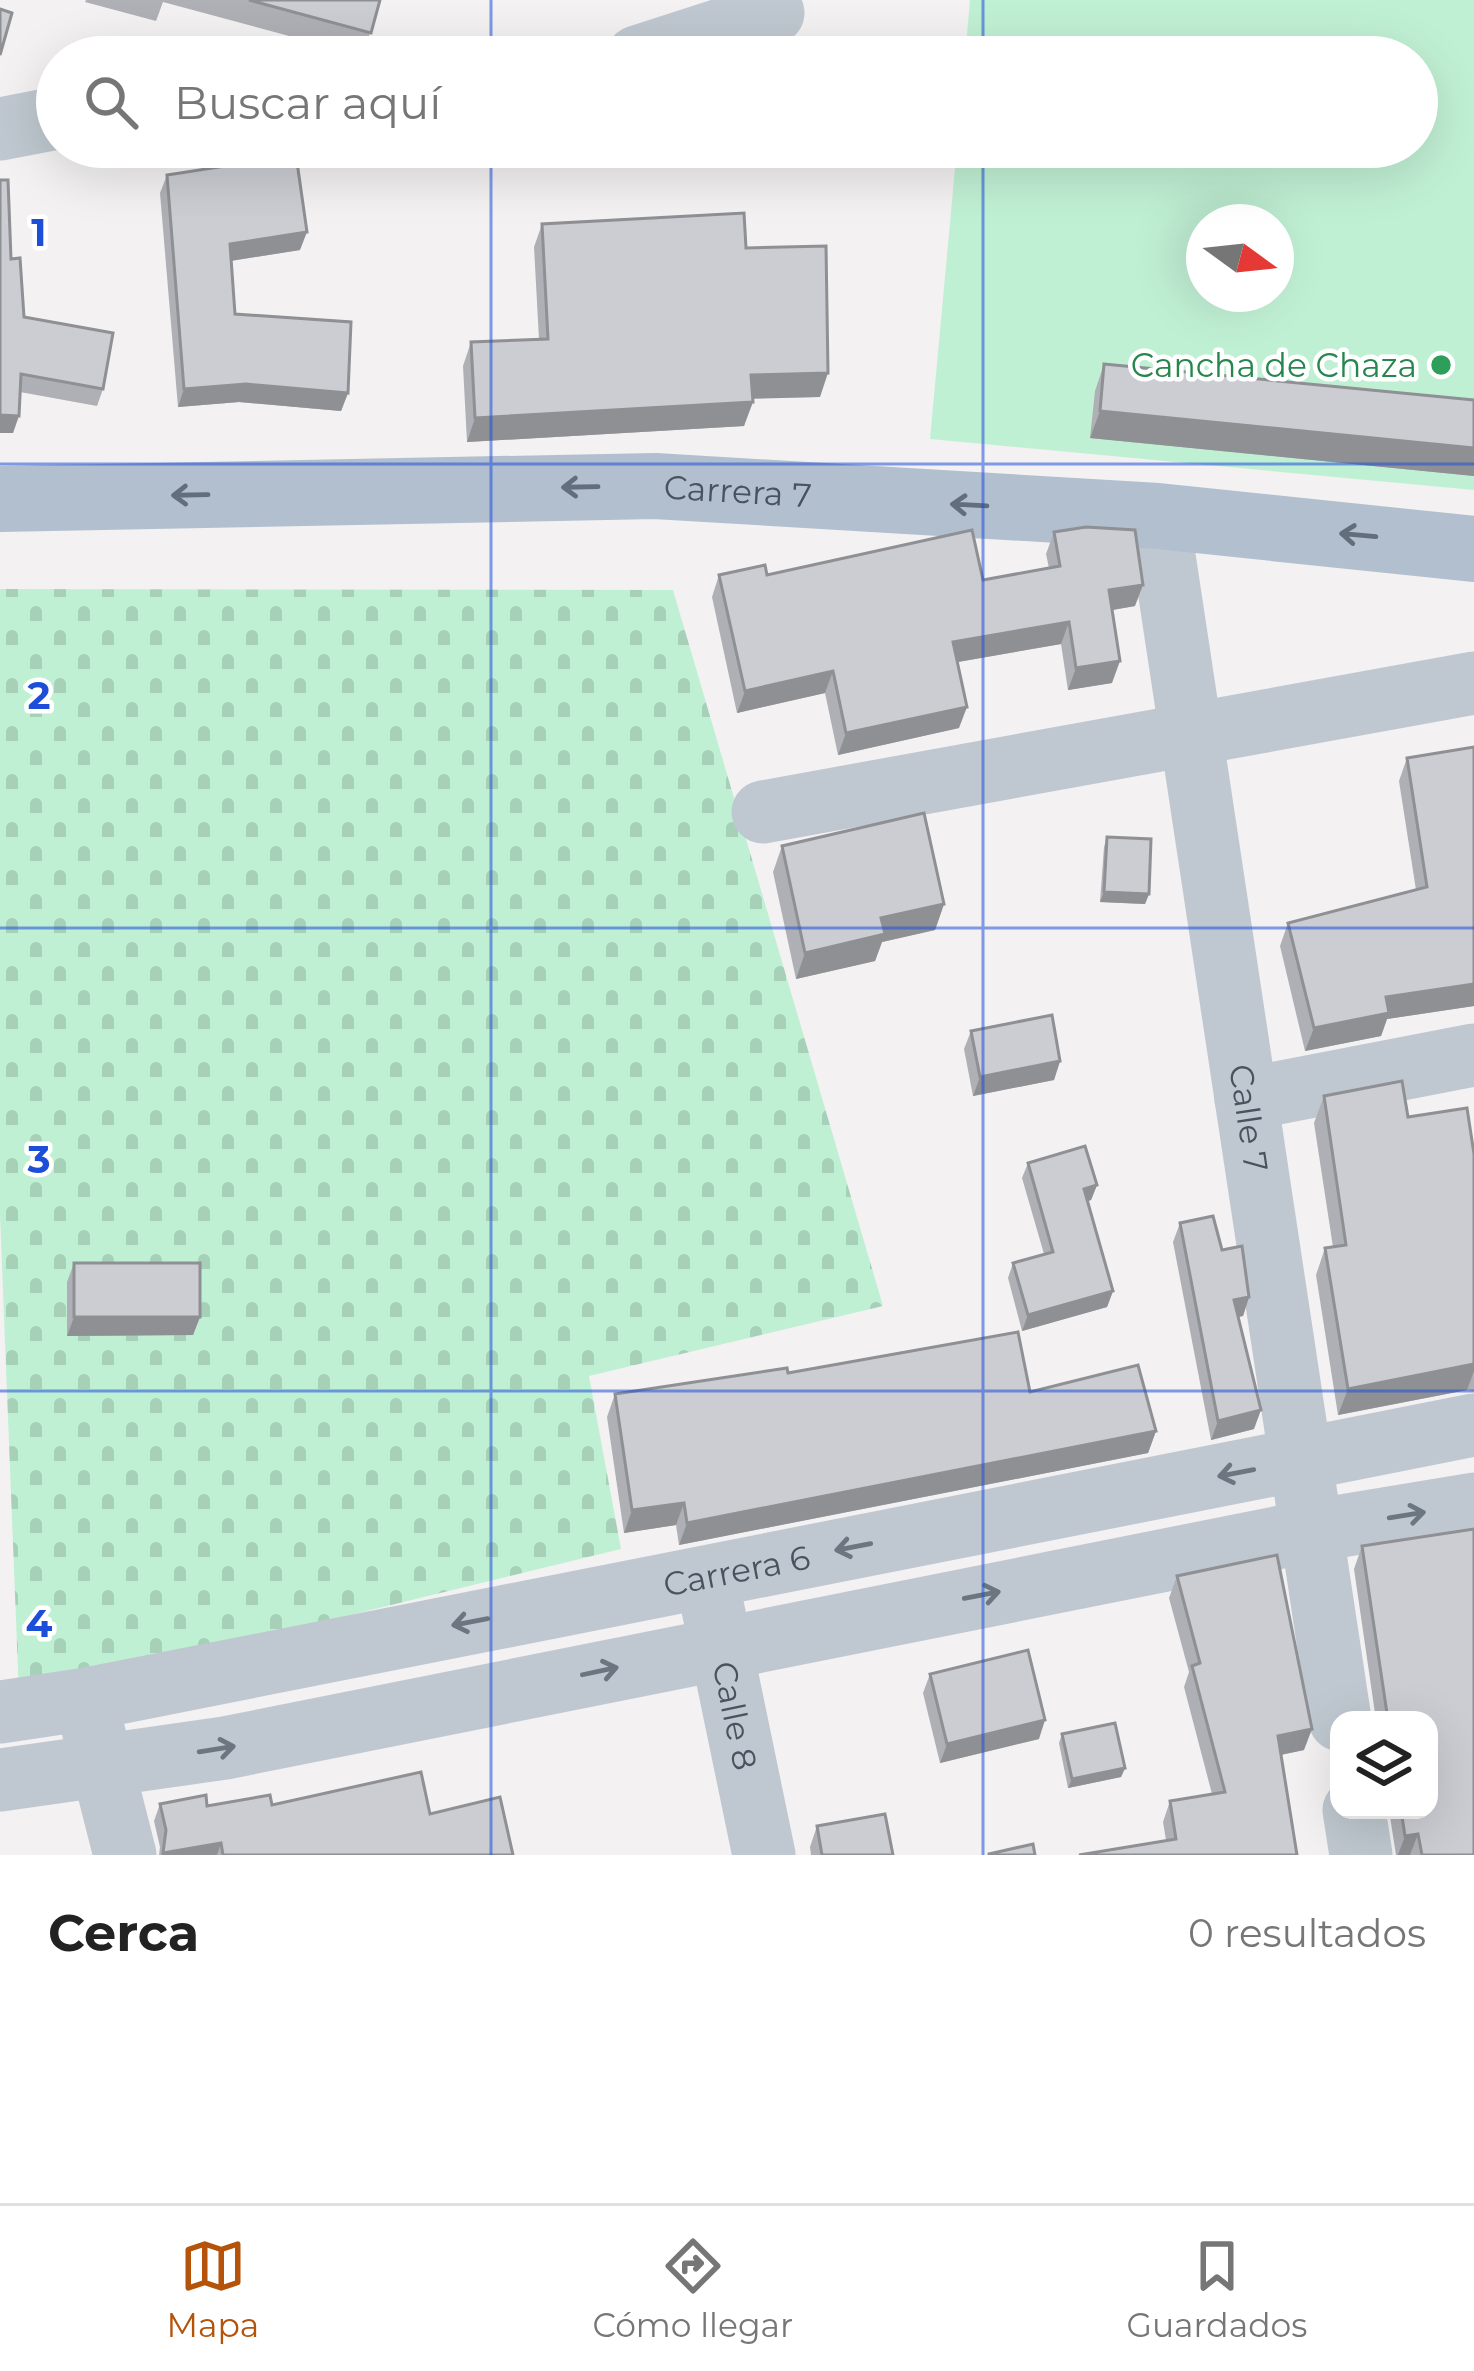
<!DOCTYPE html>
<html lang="es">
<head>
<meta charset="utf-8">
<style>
	:root { --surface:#fff; --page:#f6f6f6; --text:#222; --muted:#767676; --line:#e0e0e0; --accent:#b45309 }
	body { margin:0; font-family:Montserrat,sans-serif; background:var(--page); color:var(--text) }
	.controls { position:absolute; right:36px; bottom:36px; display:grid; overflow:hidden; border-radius:24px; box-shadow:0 12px 48px #0002 }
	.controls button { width:108px; height:108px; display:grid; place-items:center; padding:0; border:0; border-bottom:3px solid var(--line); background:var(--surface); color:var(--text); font:60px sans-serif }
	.compass { position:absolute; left:1186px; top:204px; width:108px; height:108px; border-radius:50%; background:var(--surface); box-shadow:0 12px 48px #0002; rotate:105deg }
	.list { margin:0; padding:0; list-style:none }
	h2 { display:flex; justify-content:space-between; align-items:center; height:156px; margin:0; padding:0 48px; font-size:51px }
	h2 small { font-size:39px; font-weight:400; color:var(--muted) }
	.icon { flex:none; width:66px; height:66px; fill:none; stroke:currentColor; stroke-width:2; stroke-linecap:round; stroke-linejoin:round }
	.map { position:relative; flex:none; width:1474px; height:1855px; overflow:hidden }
	.search { position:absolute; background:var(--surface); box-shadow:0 12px 48px #0002; left:36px; right:36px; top:36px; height:132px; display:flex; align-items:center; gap:30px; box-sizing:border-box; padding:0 42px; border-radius:66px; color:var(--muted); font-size:45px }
	.sheet { height:348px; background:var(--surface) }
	nav { display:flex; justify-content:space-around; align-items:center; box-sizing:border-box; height:168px; border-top:3px solid var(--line); background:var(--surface); font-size:33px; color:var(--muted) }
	nav a { display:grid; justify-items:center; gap:6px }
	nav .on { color:var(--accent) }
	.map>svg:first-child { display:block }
</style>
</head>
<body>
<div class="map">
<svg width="1474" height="1855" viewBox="0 0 1474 1855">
	<defs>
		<pattern id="cemetery-stones" width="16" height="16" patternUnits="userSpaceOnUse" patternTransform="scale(3)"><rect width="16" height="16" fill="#c0f0d4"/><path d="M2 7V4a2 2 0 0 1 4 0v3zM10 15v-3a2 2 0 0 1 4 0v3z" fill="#a6d0b8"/></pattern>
	</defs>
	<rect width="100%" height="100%" fill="#f3f1f1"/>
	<path fill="#c0f0d4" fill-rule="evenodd" d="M970 0H1474V490L930 439 957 147H1417V57H965ZM1204 222H1276V294H1204Z"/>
	<path fill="url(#cemetery-stones)" d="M0 589 673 590 883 1306 589 1376 621 1549 19 1696 0 1215Z"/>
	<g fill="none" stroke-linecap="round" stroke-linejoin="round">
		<g stroke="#bfc8d0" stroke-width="63">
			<path d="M637 57 773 13"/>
			<path d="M0 129 57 118"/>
			<path id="s1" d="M1158 516 1340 1720"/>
			<path d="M763 812 1474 683"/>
			<path d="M1246 1099 1474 1055"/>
			<path id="s2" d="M712 1604 764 1855"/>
			<path id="s3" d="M0 1712 87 1699 1474 1425"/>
			<path d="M93 1729 125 1855"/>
			<path d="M0 1780 225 1748 1311 1531 1474 1504"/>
			<path d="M1354 1810 1361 1855"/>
		</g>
		<path stroke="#b1bfcf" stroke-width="66" id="s4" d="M0 499 655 486 1158 516 1474 549"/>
	</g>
	<g fill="#afb0b5">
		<path d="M86 0H380L363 56 163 2 156 21 85 2Z"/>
		<path d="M167 175 300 250 231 261 235 314 348 393 341 411 239 402 178 407 160 193Z"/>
		<path d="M542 224 746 248 820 397 752 398 744 426 467 442 463 366 471 342 539 339 534 247Z"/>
		<path d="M11 259 24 317 103 389 97 406 20 392 13 433Z"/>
		<path d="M1104 364 1474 400V476L1090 438 1095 391Z"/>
		<path d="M1054 532 1135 606 1112 610V683L1068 690 1061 644 958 662 959 728 838 755 825 693 737 713 712 597 719 575 983 580 1049 568 1046 554Z"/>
		<path d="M1474 747V1006L1387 1019 1381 1036 1305 1051 1280 946 1288 923 1416 890 1399 781 1407 758Z"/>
		<path d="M1107 837 1149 894 1145 904 1100 902 1104 847Z"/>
		<path d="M782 846 944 904 935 930 882 942 875 961 796 979 773 872Z"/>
		<path d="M971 1031 1060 1061 1054 1080 973 1096 964 1049Z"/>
		<path d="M1324 1096 1408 1117 1474 1154V1391L1467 1390 1338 1415 1316 1275 1325 1248 1333 1247 1314 1123Z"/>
		<path d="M1028 1163 1097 1185 1091 1200 1088 1201 1113 1291 1107 1307 1022 1331 1008 1278 1013 1263 1044 1254 1022 1178Z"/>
		<path d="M1180 1223 1249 1297 1243 1316 1238 1317 1254 1429 1211 1440 1173 1242Z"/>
		<path d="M74 1263 200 1317 193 1335 67 1336V1282Z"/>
		<path d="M788 1373 1030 1392 1156 1431 1148 1453 679 1545 676 1525 624 1533 607 1417 615 1394Z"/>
		<path d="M1474 1529V1855H1396L1389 1810H1429V1720H1376L1354 1569 1362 1546Z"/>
		<path d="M1177 1576 1304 1750 1281 1755 1297 1855 1166 1840 1163 1822 1170 1801 1212 1794 1184 1687 1189 1672 1169 1598Z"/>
		<path d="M930 1674 1039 1739 940 1763 923 1693Z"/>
		<path d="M1062 1734 1125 1768 1121 1777 1068 1788 1059 1743Z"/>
		<path d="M160 1804 207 1806 272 1805 430 1814 513 1855H159L160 1847 154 1821Z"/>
		<path d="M817 1826 893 1855H811L810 1847Z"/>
	</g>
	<g fill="#8e9094">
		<path d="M307 232 300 250 223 262 230 244Z"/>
		<path d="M828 373 820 397 743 399 751 375Z"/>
		<path d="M246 384 348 393 341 411 239 402 178 407 184 389Z"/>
		<path d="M753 402 744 426 467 442 475 418Z"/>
		<path d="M1100 411 1474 448V476L1090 438Z"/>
		<path d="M0 415 19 416 13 433H0Z"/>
		<path d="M1143 585 1135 606 1101 612 1109 590Z"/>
		<path d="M1069 622 1061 644 946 664 953 642Z"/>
		<path d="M1120 661 1112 683 1068 690 1076 668Z"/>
		<path d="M833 671 825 693 737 713 745 691Z"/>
		<path d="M967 707 959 728 838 755 846 733Z"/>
		<path d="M1104 892 1149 894 1145 904 1100 902Z"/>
		<path d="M944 904 935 930 882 942 875 961 796 979 805 953 881 918Z"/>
		<path d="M1474 984V1006L1387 1019 1381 1036 1305 1051 1314 1028 1386 997Z"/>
		<path d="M1060 1061 1054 1080 973 1096 980 1077Z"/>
		<path d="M1097 1185 1091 1200 1079 1204 1084 1189Z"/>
		<path d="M1113 1291 1107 1307 1022 1331 1028 1315Z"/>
		<path d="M1249 1297 1243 1316 1227 1319 1234 1300Z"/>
		<path d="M74 1317H200L193 1335 67 1336Z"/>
		<path d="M1474 1364V1371L1467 1390 1338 1415 1348 1389Z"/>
		<path d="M1261 1410 1254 1429 1211 1440 1218 1421Z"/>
		<path d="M1156 1431 1148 1453 679 1545 687 1523Z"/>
		<path d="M684 1503 676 1525 624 1533 632 1510Z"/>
		<path d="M1045 1720 1039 1739 940 1763 947 1744Z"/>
		<path d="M1312 1729 1304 1750 1270 1757 1278 1736Z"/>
		<path d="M1125 1768 1121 1777 1068 1788 1072 1779Z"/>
		<path d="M1418 1834 1410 1855H1398L1405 1836Z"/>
		<path d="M221 1843 217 1855H162L163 1853Z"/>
	</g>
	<g fill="#cbcdd3" stroke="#8e9094" stroke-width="3">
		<path d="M249 0H380L371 33Z"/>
		<path d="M0 9 12 13 0 55Z"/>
		<path d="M296 155 307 232 230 244 235 314 351 322 348 393 246 384 184 389 167 175Z"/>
		<path d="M0 180H8L11 259 20 258 24 317 113 333 103 389 21 374 19 416 0 415Z"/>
		<path d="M744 213 746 248 826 246 828 373 751 375 753 402 475 418 471 342 548 339 542 224Z"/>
		<path d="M1104 364 1474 400V448L1100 411Z"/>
		<path d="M1086 527 1135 530 1143 585 1109 590 1120 661 1076 668 1069 622 953 642 967 707 846 733 833 671 745 691 719 575 765 565 767 575 972 530 983 580 1060 566 1054 532Z"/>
		<path d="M1474 747V984L1386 997 1389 1013 1314 1028 1288 923 1427 887 1407 758Z"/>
		<path d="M924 813 944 904 881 918 885 934 805 953 782 846Z"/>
		<path d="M1107 837 1151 839 1149 894 1104 892Z"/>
		<path d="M1052 1015 1060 1061 980 1077 971 1031Z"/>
		<path d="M1402 1081 1408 1117 1467 1108 1474 1154V1364L1348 1389 1325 1248 1346 1245 1324 1096Z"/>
		<path d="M1085 1146 1097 1185 1084 1189 1113 1291 1028 1315 1013 1263 1053 1252 1028 1163Z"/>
		<path d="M1213 1216 1222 1250 1242 1246 1249 1297 1234 1300 1261 1410 1218 1421 1180 1223Z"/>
		<rect x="74" y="1263" width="126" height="54"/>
		<path d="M1018 1332 1030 1392 1138 1365 1156 1431 687 1523 684 1503 632 1510 615 1394 787 1368 788 1373Z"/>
		<path d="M1474 1529V1855H1422L1418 1834 1405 1836 1401 1810H1429V1720H1388L1362 1546Z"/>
		<path d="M1277 1555 1312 1729 1278 1736 1297 1855H1079L1176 1839 1170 1801 1225 1792 1192 1666 1200 1663 1177 1576Z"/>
		<path d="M1028 1650 1045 1720 947 1744 930 1674Z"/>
		<path d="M1115 1723 1125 1768 1072 1779 1062 1734Z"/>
		<path d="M421 1772 430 1814 500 1797 513 1855H223L221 1843 163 1853 166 1830 160 1804 206 1795 207 1806 270 1795 272 1805Z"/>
		<path d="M885 1814 893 1855H822L817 1826Z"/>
		<path d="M1033 1844 1035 1855H989V1854Z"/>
	</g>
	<defs><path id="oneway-shaft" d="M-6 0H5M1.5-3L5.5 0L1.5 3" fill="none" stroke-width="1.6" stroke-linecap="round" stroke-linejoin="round" transform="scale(3)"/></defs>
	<g stroke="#626e7b">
		<use href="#oneway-shaft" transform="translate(580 487) rotate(179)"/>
		<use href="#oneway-shaft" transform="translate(190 495) rotate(179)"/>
		<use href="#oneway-shaft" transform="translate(969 505) rotate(-177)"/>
		<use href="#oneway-shaft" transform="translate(1358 535) rotate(-175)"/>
	</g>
	<g stroke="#6c7681">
		<use href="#oneway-shaft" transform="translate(1236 1473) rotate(169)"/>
		<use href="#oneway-shaft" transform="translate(1407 1515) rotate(-9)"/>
		<use href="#oneway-shaft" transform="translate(853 1547) rotate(169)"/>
		<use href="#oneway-shaft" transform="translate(982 1595) rotate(-11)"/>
		<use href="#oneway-shaft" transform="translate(470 1622) rotate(169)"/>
		<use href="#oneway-shaft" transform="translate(600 1671) rotate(-12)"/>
		<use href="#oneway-shaft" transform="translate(217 1749) rotate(-9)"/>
	</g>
	<path fill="none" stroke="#1d4ed8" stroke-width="3" stroke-opacity="0.55" d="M491 0V57M983 0V57M491 147V1855M983 147V1855M0 464H1474M0 928H1474M0 1391H1474"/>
	<circle fill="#2e9e5b" stroke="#fff" stroke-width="4.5" cx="1441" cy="365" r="12"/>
	<g text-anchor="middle" stroke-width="9" stroke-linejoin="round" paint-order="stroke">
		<g font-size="33" fill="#27864d" stroke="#fff" text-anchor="end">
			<text x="1417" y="377">Cancha de Chaza</text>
		</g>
		<g font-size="33" fill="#48535f" stroke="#fff">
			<text dy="12" stroke="none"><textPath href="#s4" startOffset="738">Carrera 7</textPath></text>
			<text dy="12" stroke="none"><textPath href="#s1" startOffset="609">Calle 7</textPath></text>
			<text dy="12" stroke="none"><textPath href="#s3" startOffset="750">Carrera 6</textPath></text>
			<text dy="12" stroke="none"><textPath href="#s2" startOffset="114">Calle 8</textPath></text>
		</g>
	</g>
	<g font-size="39" text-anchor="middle" font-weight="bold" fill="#1d4ed8" stroke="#fff" stroke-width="9" stroke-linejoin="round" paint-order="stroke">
		<text x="39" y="246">1</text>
		<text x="39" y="709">2</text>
		<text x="39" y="1173">3</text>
		<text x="39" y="1637">4</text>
	</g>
</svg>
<div class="controls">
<button><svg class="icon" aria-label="layers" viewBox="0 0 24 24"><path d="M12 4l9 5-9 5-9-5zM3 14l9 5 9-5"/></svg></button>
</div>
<svg class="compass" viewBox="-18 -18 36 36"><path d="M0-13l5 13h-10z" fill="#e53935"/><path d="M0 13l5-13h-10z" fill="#767676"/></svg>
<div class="search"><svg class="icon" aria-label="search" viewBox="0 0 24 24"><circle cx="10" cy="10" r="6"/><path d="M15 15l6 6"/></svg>Buscar aquí</div>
</div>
<section class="sheet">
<h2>Cerca<small>0 resultados</small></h2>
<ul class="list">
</ul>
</section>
<nav>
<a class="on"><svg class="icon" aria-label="map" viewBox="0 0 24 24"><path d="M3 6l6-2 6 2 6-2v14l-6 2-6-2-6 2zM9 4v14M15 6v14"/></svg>Mapa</a>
<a><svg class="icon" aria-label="directions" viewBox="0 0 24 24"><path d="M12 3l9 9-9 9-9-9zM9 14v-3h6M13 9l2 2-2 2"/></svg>Cómo llegar</a>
<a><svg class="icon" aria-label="saved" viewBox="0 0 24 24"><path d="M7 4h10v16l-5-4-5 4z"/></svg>Guardados</a>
</nav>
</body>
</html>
